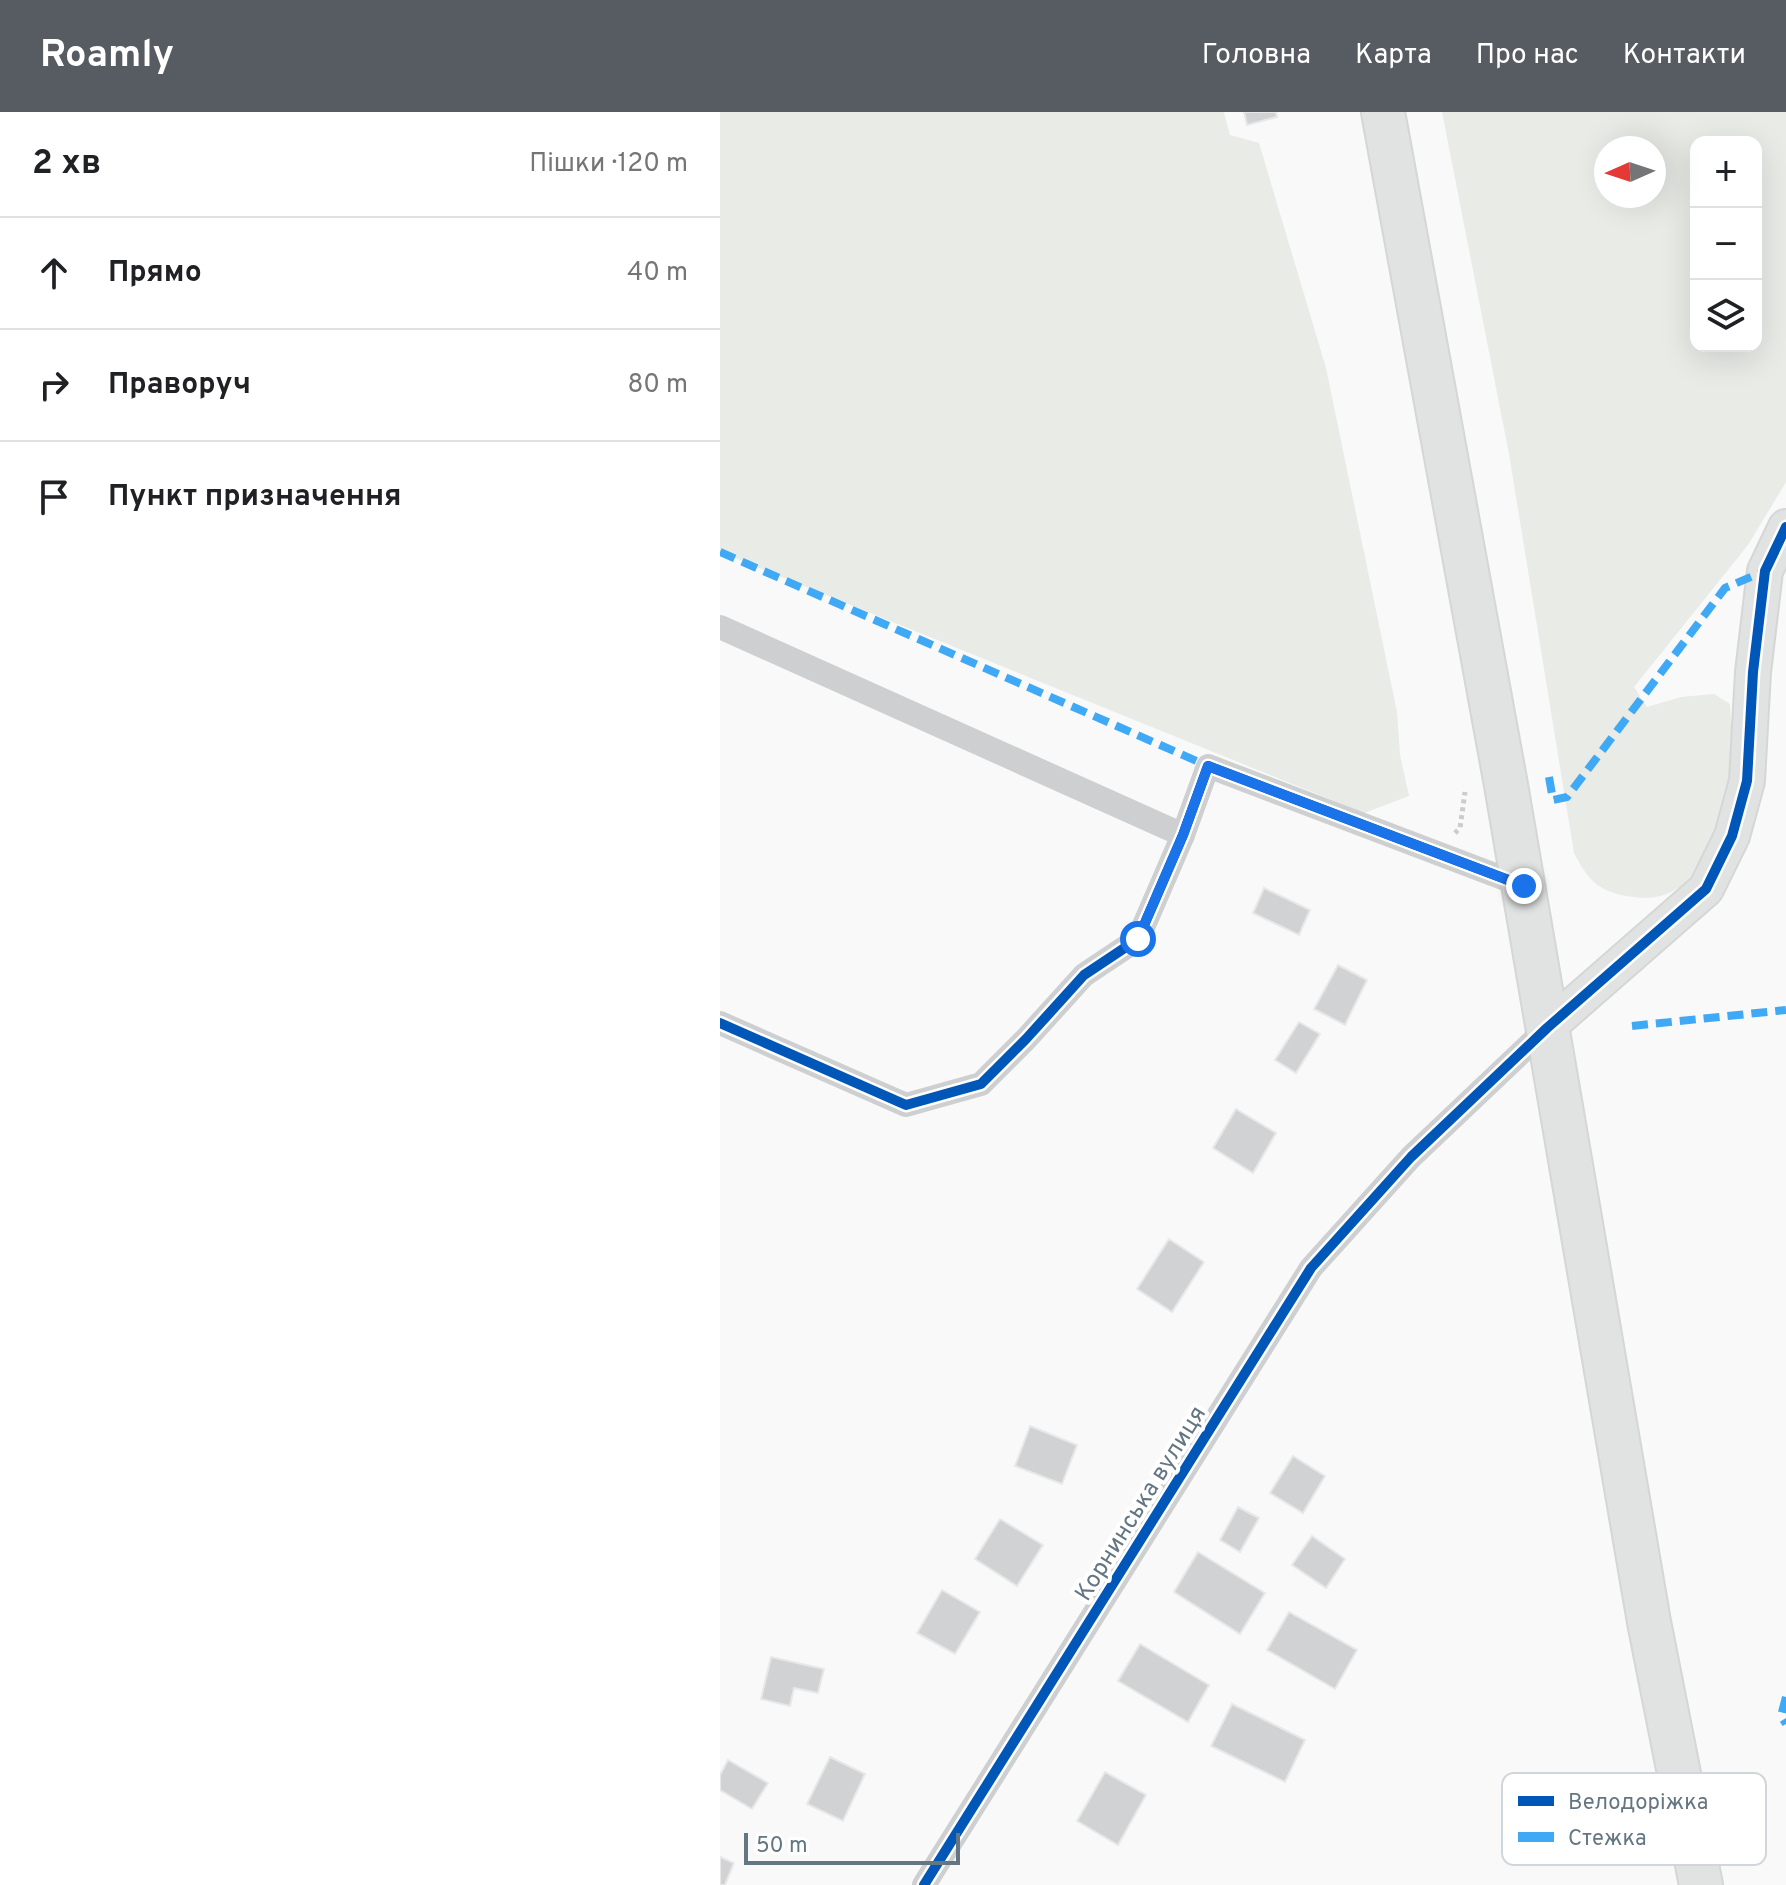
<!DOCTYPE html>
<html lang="uk">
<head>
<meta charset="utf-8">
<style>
	:root { --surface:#fff; --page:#f6f6f6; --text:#202124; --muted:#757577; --line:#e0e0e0; --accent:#565c61 }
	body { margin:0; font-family:Overpass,sans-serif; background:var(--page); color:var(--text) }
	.controls { position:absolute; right:24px; top:24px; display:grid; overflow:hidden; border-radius:16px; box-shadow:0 8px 32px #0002 }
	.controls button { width:72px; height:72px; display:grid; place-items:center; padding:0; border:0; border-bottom:2px solid var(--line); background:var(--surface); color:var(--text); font:40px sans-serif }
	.compass { position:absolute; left:874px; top:24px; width:72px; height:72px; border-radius:50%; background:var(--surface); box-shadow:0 8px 32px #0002; rotate:267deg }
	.scale { position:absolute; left:24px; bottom:20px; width:216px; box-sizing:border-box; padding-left:8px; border:4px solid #657683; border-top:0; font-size:22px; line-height:28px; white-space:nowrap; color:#657683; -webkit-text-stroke:6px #fff; paint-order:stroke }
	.stop { position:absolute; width:24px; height:24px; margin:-18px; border:6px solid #1a73e8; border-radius:50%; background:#fff }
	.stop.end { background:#1a73e8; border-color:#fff; box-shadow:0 2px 8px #0008 }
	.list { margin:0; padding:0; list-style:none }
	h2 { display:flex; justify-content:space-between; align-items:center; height:104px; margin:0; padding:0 32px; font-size:34px }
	h2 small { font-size:26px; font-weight:400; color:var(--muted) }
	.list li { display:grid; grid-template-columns:52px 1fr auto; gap:24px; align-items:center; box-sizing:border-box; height:112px; padding:0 32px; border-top:2px solid var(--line) }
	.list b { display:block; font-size:30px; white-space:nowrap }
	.list em { font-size:26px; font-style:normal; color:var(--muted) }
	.icon { flex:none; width:44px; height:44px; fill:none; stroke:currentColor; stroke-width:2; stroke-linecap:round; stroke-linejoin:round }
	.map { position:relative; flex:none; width:1066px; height:1773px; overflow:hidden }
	header { display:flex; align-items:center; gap:48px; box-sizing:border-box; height:112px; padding:0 40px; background:var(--accent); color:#fff }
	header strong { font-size:38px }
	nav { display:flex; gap:44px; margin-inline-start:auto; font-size:28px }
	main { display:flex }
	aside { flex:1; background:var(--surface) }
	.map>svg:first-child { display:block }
</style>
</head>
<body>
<header>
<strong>Roamly</strong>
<nav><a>Головна</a><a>Карта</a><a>Про нас</a><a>Контакти</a></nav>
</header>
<main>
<aside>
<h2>2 хв<small>Пішки · 120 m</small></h2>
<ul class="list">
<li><svg class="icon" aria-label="ahead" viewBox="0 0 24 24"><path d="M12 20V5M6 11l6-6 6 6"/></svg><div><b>Прямо</b></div><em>40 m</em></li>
<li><svg class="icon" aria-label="right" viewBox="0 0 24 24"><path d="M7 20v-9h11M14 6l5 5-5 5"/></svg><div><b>Праворуч</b></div><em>80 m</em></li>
<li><svg class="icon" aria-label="arrive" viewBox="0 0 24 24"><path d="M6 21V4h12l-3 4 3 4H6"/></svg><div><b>Пункт призначення</b></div></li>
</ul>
</aside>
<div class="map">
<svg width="1066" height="1773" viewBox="0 0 1066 1773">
	<rect width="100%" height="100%" fill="#f9f9f9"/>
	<g fill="#e8ebe6" fill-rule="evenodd">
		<path d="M0 0H504L510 23 539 31 606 256 677 600 680 643 689 684 644 701 0 440Z"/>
		<path d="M722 0H1066V370L1028 433 914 575 927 595 961 585 994 582 1010 592C1011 610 1013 629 1011 647 1005 701 986 796 914 785 880 781 869 770 854 741L789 342ZM976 30H1036V234H976ZM886 36H934V84H886Z"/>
	</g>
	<g fill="#d0d2d3" stroke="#e8e8e8" stroke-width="2">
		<path d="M524 0H556L557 5 527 13Z"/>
		<path d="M544 776 590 798 579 823 533 801Z"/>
		<path d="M618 853 647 868 625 913 594 897Z"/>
		<path d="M579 910 600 922 576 961 555 948Z"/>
		<path d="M516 997 556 1021 533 1061 493 1036Z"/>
		<path d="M449 1127 484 1150 452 1200 417 1177Z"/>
		<path d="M310 1314 357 1333 342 1372 295 1354Z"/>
		<path d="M573 1344 605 1364 583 1401 550 1381Z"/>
		<path d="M518 1395 539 1406 520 1440 500 1428Z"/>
		<path d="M280 1407 323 1433 297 1474 255 1447Z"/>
		<path d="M592 1424 625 1447 606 1476 572 1453Z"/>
		<path d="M478 1440 545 1481 520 1522 454 1480Z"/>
		<path d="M222 1478 260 1500 235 1542 197 1521Z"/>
		<path d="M569 1500 637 1538 615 1577 547 1538Z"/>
		<path d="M420 1532 489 1573 468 1610 398 1569Z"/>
		<path d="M51 1545 104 1557 98 1581 74 1576 70 1594 41 1587Z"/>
		<path d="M512 1592 585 1628 565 1670 491 1634Z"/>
		<path d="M110 1645 145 1662 123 1709 87 1692Z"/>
		<path d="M8 1648 48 1671 32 1697 0 1678V1663Z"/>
		<path d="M385 1660 426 1683 398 1733 357 1709Z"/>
		<path d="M0 1745 14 1751 5 1773H0Z"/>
	</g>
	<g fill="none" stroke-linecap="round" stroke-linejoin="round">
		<g stroke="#d5d6d7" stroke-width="38">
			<path id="secondary" d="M827 916 986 777 1012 724 1027 669 1033 560 1045 459 1066 415"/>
		</g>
		<g stroke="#d5d6d6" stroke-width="46">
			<path id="highway" d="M663 0 786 673 929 1510 981 1773"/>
		</g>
		<path stroke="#cbcccd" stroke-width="5" stroke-dasharray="4 4" stroke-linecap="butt" d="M735 721 740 716 745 680"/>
		<g stroke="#cecfd0" stroke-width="24">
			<path d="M0 515 463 723"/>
			<path d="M0 911 186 993 261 972 306 927 364 863 418 827 463 723 488 654 804 774"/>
			<path d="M204 1773 591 1156 691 1045 827 916"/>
		</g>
		<use href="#secondary" stroke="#e1e2e2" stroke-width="34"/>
		<use href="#highway" stroke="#e1e2e2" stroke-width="42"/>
		<g stroke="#3fa9f5" stroke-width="8" stroke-dasharray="16 8" stroke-linecap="butt">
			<path d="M0 440 488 654"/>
			<path d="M829 665 833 688 847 685 1005 476 1045 459"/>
			<path d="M912 914 1066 898"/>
			<path d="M1066 1585 1061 1604 1066 1612"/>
		</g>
		<g stroke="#fff" stroke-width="15">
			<g id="cycleway">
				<path d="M0 911 186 993 261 972 306 927 364 863 418 827 463 723 488 654 804 774"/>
				<path d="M204 1773 591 1156 691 1045 827 916 986 777 1012 724 1027 669 1033 560 1045 459 1066 415"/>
			</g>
		</g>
		<use href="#cycleway" stroke="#0057b8" stroke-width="10"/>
	</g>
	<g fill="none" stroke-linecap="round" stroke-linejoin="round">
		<path stroke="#1a73e8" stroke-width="10" d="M418 827 463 723 488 654 804 774"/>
	</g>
	<g text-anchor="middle" stroke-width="8" stroke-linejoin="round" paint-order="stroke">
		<g font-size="24" fill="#657683" stroke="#fff">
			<text transform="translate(420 1391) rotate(-58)" y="8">Корнинська вулиця</text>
		</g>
	</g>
	<rect x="782" y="1661" width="264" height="92" rx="12" fill="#fff" stroke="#d1d6da" stroke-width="2"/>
	<rect x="798" y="1684" width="36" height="10" fill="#0057b8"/>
	<rect x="798" y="1720" width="36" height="10" fill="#3fa9f5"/>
	<g font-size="22" fill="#657683">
		<text x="848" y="1697">Велодоріжка</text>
		<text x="848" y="1733">Стежка</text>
	</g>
</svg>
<div class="controls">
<button>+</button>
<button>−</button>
<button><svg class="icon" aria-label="layers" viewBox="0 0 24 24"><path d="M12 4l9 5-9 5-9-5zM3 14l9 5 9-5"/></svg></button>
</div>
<svg class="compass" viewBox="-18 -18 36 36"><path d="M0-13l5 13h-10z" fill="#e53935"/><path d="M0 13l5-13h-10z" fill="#757577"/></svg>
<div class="scale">50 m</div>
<div class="stop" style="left:418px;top:827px"></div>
<div class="stop end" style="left:804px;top:774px"></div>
</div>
</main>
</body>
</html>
